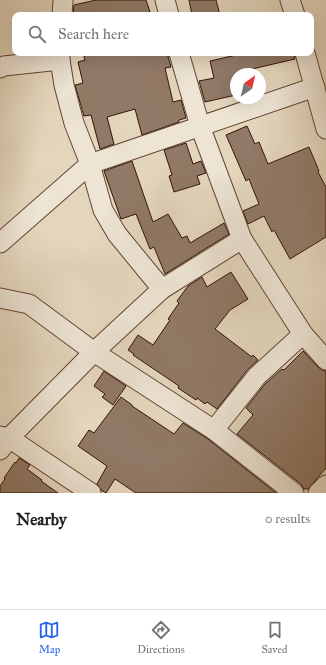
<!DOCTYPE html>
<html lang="en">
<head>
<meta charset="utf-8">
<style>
	:root { --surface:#fff; --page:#f6f6f6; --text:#202124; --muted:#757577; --line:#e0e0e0; --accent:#2563eb }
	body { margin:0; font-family:"IM FELL Great Primer",serif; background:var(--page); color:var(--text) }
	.compass { position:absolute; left:230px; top:68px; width:36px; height:36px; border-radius:50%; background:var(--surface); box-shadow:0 4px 16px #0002; rotate:34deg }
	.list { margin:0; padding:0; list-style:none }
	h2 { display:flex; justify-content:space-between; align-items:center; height:52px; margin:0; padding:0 16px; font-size:17px }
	h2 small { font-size:13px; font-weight:400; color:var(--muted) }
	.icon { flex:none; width:22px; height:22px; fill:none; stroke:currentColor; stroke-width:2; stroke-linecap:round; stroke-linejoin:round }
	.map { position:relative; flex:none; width:326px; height:493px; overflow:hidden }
	.search { position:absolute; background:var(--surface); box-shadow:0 4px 16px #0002; left:12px; right:12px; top:12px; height:44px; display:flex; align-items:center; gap:10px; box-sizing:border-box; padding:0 14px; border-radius:8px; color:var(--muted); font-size:15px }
	.sheet { height:116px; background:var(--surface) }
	nav { display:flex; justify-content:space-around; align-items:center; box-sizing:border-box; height:56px; border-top:1px solid var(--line); background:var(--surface); font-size:11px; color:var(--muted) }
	nav a { display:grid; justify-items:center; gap:2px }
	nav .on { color:var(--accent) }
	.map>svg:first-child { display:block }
</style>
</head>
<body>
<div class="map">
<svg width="326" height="493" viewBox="0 0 326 493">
	<rect width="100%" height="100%" fill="#e4d6bd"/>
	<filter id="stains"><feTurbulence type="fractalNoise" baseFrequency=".005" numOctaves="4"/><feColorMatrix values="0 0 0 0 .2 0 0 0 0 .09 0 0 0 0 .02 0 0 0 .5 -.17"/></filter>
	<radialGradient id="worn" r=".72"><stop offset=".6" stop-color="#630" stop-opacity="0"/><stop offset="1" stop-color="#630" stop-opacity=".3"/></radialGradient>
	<g fill="#907966" stroke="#351407">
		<path d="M96 0H146L150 12 140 15H73L74 5Z"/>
		<path d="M189 0H216L220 15H192Z"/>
		<path d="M83 53H167L171 67 165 68 173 102 181 100 186 118 179 120V122L142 135 135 109 107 117 114 144 100 149 91 115 84 116 75 85 83 83 78 62 85 60Z"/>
		<path d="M245 53H294L295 59 239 72 240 74H236V95L205 102 199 81 214 78 210 61Z"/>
		<path d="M247 126 255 144 259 142 268 164 309 147 319 171 318 172 326 187V237L290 259 274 230 272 232 264 216 248 224 243 211 259 204 249 179 246 181 226 135Z"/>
		<path d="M186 143 193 164 201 161 206 173 197 176 200 184 174 192 169 176 172 175 164 150Z"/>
		<path d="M132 161 153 222 168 214 182 238 187 236 190 243 224 223 229 234 165 274 154 247 150 249 136 214 121 219 104 171Z"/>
		<path d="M231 272 248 299 230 310 215 329 252 357 253 355 258 360 248 369 217 409 207 402 205 404 197 398 196 400 178 388 179 386 133 355 134 354 128 350 138 335 153 345 170 320 168 319 179 303 177 301 188 286 202 277 207 287Z"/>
		<path d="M303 351 318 367 322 370 326 371V468L308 489H304L301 484 237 434 253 415 246 408 265 384 282 369 284 370Z"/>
		<path d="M104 371 126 386 113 405 102 397 105 394 94 386Z"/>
		<path d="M121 397 132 405V406L174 434 183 423 208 439 276 493H136L115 479 106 493 101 490 97 484 107 466 78 446 89 430 94 433Z"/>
		<path d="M19 458 30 465 27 469 42 480 41 481 58 493H0V486L5 479 4 478 15 462 16 463Z"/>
	</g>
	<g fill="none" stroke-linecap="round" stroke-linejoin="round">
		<g stroke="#614434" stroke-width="21">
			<g id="minor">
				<path d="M165 0 169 15"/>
				<path d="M290 0 295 15"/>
				<path d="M62 15 63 0"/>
				<path d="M60 53V60L64 85 74 123 90 164 103 210 117 234 162 289"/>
				<path d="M179 53 200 126 242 239 303 334 326 360"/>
				<path d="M305 53 326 129"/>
				<path d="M0 68 4 66 60 60"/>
				<path d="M0 243 90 164 315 87"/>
				<path d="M0 298 29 304 94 352 214 430 294 493"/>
				<path d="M214 430 257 376 303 334"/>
				<path d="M0 436 9 438 91 493"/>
				<path d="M0 450 9 438 94 352 162 289 242 239"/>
				<path d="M318 493 326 485"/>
			</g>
		</g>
		<use href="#minor" stroke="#ede4d4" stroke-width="19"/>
	</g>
	<rect width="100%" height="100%" filter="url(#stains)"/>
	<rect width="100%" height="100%" fill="url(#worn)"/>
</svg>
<svg class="compass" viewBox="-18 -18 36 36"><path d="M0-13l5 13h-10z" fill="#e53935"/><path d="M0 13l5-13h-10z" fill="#757577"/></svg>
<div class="search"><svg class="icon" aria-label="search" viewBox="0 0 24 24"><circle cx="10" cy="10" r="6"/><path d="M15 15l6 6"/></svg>Search here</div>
</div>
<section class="sheet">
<h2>Nearby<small>0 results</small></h2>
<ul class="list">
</ul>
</section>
<nav>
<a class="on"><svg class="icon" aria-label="map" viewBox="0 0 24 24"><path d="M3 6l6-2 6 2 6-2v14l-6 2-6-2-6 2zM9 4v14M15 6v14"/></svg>Map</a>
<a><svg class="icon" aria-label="directions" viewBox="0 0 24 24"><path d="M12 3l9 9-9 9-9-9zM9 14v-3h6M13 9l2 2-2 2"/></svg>Directions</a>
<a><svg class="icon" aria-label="saved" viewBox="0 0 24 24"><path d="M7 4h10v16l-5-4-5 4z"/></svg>Saved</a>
</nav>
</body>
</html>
